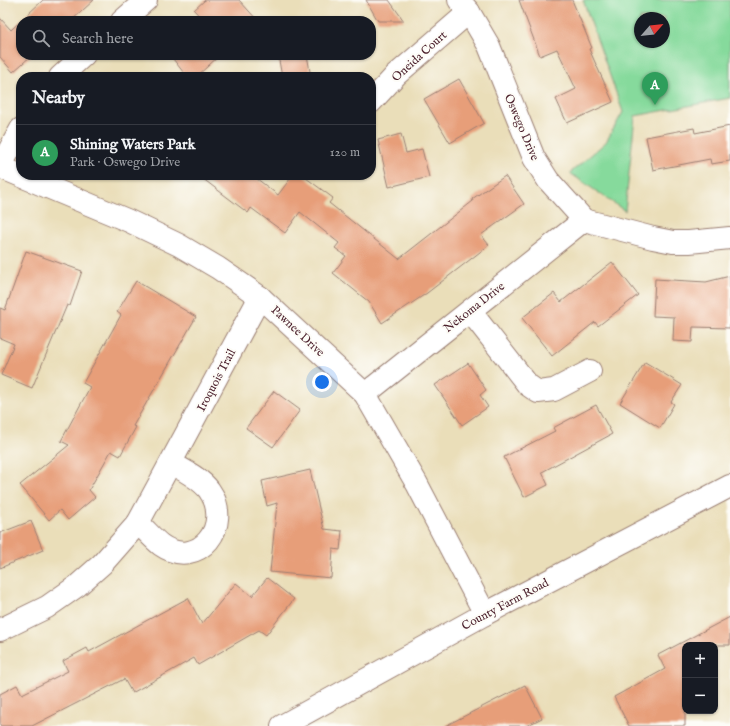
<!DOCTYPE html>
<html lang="en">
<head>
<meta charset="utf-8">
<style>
	:root { --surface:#171b24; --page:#242831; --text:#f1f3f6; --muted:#9ea1a6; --line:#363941; --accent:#1f6fb2 }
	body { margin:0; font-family:"IM FELL English",serif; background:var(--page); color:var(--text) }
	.controls { position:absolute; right:12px; bottom:12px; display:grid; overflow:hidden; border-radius:8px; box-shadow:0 1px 3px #0004 }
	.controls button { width:36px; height:36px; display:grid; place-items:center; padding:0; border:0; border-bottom:1px solid var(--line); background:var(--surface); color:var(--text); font:20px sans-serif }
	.compass { position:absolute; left:634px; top:12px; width:36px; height:36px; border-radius:50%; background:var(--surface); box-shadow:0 1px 3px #0004; rotate:62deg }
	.you { position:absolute; left:322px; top:382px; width:14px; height:14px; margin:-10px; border:3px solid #fff; border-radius:50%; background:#1a73e8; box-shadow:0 0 0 6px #1a73e833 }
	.badge { display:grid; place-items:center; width:26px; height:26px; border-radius:50%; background:var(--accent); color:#fff; font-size:13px; font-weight:700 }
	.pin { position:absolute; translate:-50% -33px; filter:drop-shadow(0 1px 2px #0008) }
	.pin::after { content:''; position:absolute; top:21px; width:14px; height:12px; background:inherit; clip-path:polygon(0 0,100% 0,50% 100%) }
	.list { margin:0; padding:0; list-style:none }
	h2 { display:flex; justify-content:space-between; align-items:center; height:52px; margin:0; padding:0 16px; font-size:17px }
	h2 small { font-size:13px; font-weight:400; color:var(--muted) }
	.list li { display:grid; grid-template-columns:26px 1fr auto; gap:12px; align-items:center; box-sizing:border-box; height:56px; padding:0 16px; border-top:1px solid var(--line) }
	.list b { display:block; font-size:15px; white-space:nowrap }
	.list p { margin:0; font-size:13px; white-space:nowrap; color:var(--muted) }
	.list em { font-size:13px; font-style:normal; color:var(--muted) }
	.icon { flex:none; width:22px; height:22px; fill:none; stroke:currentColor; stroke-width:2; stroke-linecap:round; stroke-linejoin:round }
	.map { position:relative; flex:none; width:730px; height:726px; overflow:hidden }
	.search { position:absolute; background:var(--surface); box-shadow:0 1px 3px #0004; left:16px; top:16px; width:360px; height:44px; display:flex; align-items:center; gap:10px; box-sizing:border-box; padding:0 14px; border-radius:16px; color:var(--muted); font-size:15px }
	.panel { position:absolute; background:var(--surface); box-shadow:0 1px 3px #0004; left:16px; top:72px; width:360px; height:108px; border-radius:16px }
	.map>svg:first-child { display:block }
</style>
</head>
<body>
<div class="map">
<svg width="730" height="726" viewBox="0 0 730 726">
	<rect width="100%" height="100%" fill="#fdfcf7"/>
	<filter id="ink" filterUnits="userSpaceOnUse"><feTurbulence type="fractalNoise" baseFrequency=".025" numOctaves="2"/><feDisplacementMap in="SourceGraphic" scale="8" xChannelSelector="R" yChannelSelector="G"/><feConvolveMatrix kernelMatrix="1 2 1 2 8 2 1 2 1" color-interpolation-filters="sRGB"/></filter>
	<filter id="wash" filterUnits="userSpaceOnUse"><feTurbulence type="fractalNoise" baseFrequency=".012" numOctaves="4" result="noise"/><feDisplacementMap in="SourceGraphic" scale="16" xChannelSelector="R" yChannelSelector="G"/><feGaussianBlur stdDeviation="0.9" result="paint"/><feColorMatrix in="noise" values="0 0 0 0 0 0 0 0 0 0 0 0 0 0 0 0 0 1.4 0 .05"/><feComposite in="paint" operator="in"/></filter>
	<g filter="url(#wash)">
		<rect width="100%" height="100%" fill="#eadeb9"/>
		<path fill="#86da9c" stroke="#687c64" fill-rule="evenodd" d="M583 0H730V98L635 116 625 211 570 173 606 142 623 112ZM640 18H664V42H640Z"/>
		<g id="blocks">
			<g fill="#e79e79">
				<path d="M43 0H94L71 21H21V55H32L13 72 0 57V18L11 30Z"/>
				<path d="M205 0H239L258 21H204L194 10Z"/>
				<path d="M366 0H389L404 21H378Z"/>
				<path d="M519 0H572L592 48 589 49 613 102 567 123 556 99 576 89 557 49 540 56Z"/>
				<path d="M170 55H220L196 77H187Z"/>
				<path d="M278 55H307L311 77H282Z"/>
				<path d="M459 79 484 123 450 143 424 99Z"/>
				<path d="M730 126V161L711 164 710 159 653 170 646 137 694 128 695 133Z"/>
				<path d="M401 134 406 153 422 149 429 177 389 187 378 140Z"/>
				<path d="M198 175H252L278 195 293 175H302L333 198 329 203 399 259 473 201 472 199 505 176 524 204 481 235 489 245 427 293 382 323 369 302 333 273 346 256 335 248 339 243 300 212 285 233 251 208 248 213Z"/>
				<path d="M26 251 82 271 70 306 67 305 32 388 1 375 14 344 0 338V308L5 310Z"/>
				<path d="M612 262 638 295 598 326 595 322 552 356 522 318 554 293 561 302Z"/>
				<path d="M730 276V328L693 327 692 342 673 341 674 317 653 316 655 279 706 282Z"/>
				<path d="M136 281 196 317 133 426 136 427 120 456 111 451 89 490 95 497 68 520 60 510 49 520 20 485 69 445 61 441 90 387 83 383 121 315 117 312Z"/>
				<path d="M645 362 682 385 671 402 674 404 660 428 620 403Z"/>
				<path d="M468 363 486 390 480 395 488 407 462 425 435 385Z"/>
				<path d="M274 391 300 410 273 447 246 428Z"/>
				<path d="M596 405 612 434 542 472 548 485 524 497 504 457 555 431 553 428Z"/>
				<path d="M310 470 324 529 342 531 340 550 333 549 331 578 270 572 277 503 267 506 262 481Z"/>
				<path d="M31 521 43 550 0 568V533Z"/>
				<path d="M267 578 294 599 266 635 259 630 198 665 194 658 132 693 124 679 32 726H0V694L17 685 22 694 68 671 63 661 87 648 89 652 188 598 202 624 236 583 252 596Z"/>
				<path d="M730 617V645H685V726H629L614 697 665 669 658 655Z"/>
				<path d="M525 685 542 718 526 726H445Z"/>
			</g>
		</g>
	</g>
	<g filter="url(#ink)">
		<use href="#blocks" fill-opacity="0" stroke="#9a7e72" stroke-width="1"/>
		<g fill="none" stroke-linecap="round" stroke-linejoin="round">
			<g stroke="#9a7e72" stroke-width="24">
				<g id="minor">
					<path d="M459 0 469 12 489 46 534 158 548 180 584 220 653 238 673 242H689L730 238"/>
					<path d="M122 21 146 0"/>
					<path d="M60 77 84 55"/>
					<path d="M371 102 396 75 469 12"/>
					<path d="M0 167 129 221 179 245 218 268 260 297 365 394 417 484 485 614"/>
					<path d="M0 167 21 129"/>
					<path d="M470 311 528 385 538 392 554 390 590 371"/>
					<path d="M365 394 584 220"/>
					<path d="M138 523C146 530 153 539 161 545 198 571 234 525 209 490 200 478 183 470 171 463"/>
					<path d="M0 630 47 607 77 586 102 564 138 523 260 297"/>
				</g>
			</g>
			<g stroke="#9a7e72" stroke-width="24">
				<path id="major" d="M282 726 485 614 730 486"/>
			</g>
			<use href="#minor" stroke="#fff" stroke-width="22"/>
			<use href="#major" stroke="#fff" stroke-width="22"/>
		</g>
	</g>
	<g text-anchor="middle" stroke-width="4" stroke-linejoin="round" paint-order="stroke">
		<g font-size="12" fill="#4a1f2b" stroke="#fdfcf7">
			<text transform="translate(419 56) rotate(-42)" y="4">Oneida Court</text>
			<text transform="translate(522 127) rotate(67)" y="4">Oswego Drive</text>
			<text transform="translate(474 307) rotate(-38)" y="4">Nekoma Drive</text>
			<text transform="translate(298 331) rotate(43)" y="4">Pawnee Drive</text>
			<text transform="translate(216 380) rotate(-62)" y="4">Iroquois Trail</text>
			<text transform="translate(505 604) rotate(-28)" y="4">County Farm Road</text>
		</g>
	</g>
</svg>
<div class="controls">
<button>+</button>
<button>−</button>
</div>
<svg class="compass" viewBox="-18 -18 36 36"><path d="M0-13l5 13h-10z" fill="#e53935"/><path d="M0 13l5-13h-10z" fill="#9ea1a6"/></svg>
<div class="you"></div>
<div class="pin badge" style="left:655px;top:105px;background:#2e9e5b">A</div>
<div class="search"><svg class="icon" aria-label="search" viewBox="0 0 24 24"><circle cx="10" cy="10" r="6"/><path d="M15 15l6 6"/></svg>Search here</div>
<section class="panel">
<h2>Nearby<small></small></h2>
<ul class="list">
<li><span class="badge" style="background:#2e9e5b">A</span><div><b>Shining Waters Park</b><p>Park · Oswego Drive</p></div><em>120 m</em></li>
</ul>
</section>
</div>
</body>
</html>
